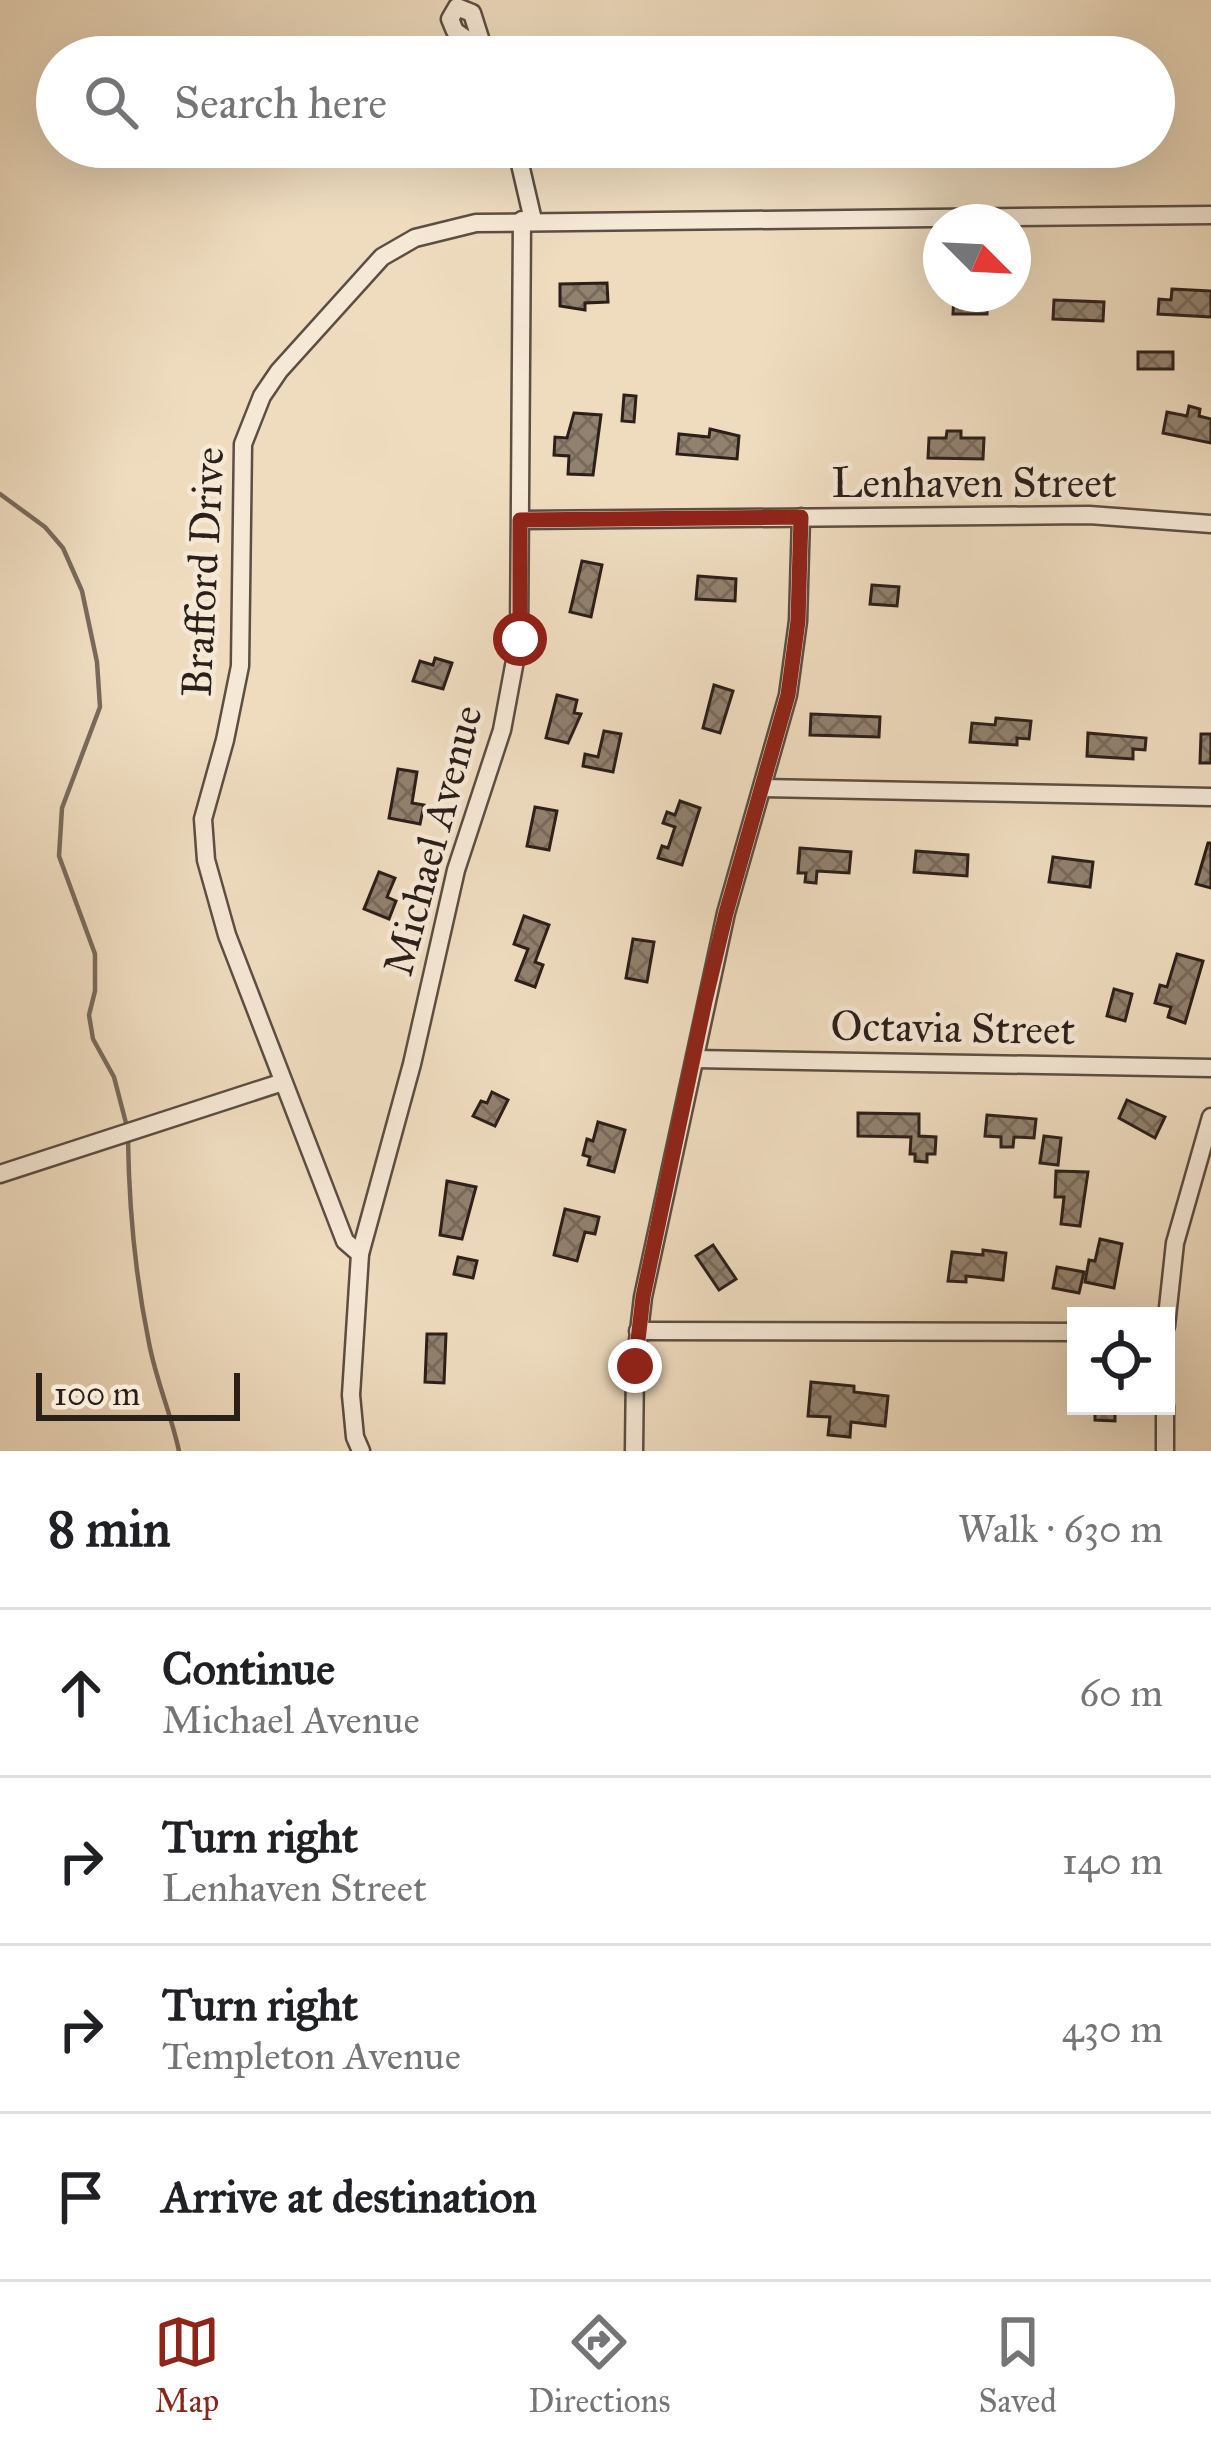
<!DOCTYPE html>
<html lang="en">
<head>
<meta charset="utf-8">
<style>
	:root { --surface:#fff; --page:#f6f6f6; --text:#202124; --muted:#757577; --line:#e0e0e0; --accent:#8f2418 }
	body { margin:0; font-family:"IM FELL Great Primer",serif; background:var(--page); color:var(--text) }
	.controls { position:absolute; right:36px; bottom:36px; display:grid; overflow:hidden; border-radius:0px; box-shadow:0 12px 48px #0002 }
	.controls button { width:108px; height:108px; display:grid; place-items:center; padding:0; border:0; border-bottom:3px solid var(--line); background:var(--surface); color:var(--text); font:60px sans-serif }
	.compass { position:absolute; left:923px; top:204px; width:108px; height:108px; border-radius:50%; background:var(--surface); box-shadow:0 12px 48px #0002; rotate:114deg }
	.scale { position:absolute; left:36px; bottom:30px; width:204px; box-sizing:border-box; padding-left:12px; border:6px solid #2b1f19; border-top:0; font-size:33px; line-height:42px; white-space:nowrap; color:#2b1f19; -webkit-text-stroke:9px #f5e8d5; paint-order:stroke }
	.stop { position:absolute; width:36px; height:36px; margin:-27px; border:9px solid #8f2418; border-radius:50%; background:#fff }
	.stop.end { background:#8f2418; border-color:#fff; box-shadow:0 3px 12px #0008 }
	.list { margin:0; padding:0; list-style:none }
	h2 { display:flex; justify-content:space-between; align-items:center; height:156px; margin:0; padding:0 48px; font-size:51px }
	h2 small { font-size:39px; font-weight:400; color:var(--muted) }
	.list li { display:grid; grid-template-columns:78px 1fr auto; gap:36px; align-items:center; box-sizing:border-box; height:168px; padding:0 48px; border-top:3px solid var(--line) }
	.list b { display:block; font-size:45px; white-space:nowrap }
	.list p { margin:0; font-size:39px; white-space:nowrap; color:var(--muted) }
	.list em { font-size:39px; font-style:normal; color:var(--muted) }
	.icon { flex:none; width:66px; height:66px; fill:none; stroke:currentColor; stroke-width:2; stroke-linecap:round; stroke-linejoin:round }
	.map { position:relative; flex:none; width:1211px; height:1451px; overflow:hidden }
	.search { position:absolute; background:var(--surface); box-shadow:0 12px 48px #0002; left:36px; right:36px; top:36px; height:132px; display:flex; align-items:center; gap:30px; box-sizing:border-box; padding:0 42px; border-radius:66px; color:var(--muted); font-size:45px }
	.sheet { height:828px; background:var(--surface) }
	nav { display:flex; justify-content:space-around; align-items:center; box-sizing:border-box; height:168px; border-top:3px solid var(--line); background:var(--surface); font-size:33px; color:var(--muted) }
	nav a { display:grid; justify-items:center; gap:6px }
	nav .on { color:var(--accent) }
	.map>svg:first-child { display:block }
</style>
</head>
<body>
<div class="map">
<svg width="1211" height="1451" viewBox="0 0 1211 1451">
	<defs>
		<pattern id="building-cross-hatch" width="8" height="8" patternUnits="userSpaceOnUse" patternTransform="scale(3)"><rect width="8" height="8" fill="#91816f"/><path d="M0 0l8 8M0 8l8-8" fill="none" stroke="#77695a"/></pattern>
	</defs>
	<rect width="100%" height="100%" fill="#efdcbf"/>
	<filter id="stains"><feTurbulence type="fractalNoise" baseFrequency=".00167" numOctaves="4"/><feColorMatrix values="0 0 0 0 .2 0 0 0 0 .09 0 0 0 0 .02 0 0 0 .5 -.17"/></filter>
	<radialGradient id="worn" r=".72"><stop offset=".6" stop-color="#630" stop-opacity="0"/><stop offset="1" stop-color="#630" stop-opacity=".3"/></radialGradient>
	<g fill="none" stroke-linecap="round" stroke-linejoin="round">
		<g stroke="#786a5b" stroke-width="4.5">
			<path d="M0 494 45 527 63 548 82 591 97 662 100 707 62 808 59 856 95 954V991L89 1015 93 1039 114 1077 127 1127"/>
			<path d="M128 1139C129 1208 135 1275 149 1343 156 1380 171 1414 179 1451"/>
		</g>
	</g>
	<g fill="url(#building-cross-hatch)" stroke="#2b1f19" stroke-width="3">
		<path d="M607 283 608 302 585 303V310L560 306V284Z"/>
		<path d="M1172 289 1211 291V317L1158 314 1159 299 1171 300Z"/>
		<path d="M954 295 987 296V314H953Z"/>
		<path d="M1054 300 1104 302 1103 321 1053 319Z"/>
		<rect x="1138" y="352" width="35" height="17"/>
		<path d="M624 395 636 396 634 422 622 421Z"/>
		<path d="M1189 406 1200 409 1199 416 1211 419V443L1163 433 1167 412 1187 416Z"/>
		<path d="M574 413 601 415 593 475 568 474 569 456 554 455 555 437 567 438Z"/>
		<path d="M710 429 739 436 737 459 677 454 679 434 709 437Z"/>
		<path d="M947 431H961V438H984L983 459 928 458 929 438H946Z"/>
		<path d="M582 561 602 565 591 617 570 612Z"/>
		<path d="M698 576 736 579 735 601 696 599Z"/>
		<path d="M872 585 899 587 897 606 870 604Z"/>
		<path d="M435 658 452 663 443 689 413 681 420 661 433 665Z"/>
		<path d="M714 685 733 691 720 733 703 728Z"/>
		<path d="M557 695 577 700 574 713 581 714 568 743 546 738Z"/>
		<path d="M811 714 880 717 879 737 810 735Z"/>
		<path d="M996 718 1031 721 1029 739 1017 738V745L970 742 972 723 995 725Z"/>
		<path d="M604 731 621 734 613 772 583 766 585 754 598 757Z"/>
		<path d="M1088 733 1146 738 1145 750 1133 749V759L1087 756Z"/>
		<path d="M1201 734H1211V763H1200Z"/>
		<path d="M398 769 417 772 412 803 424 805 420 824 389 818Z"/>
		<path d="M680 801 700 808 682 865 658 858 662 846 668 848 675 827 663 823 667 812 675 815Z"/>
		<path d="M535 807 557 811 549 850 527 846Z"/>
		<path d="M1208 843H1211V888L1196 884Z"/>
		<path d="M800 848 851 852 849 873 817 871 816 883 805 882 806 873H798Z"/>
		<path d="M916 851 968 855 967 876 914 872Z"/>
		<path d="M1053 857 1093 862 1090 887 1049 882Z"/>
		<path d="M379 872 395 878 387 897 396 901 389 919 364 909Z"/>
		<path d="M524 916 549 925 535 962 543 965 535 987 516 980 528 949 514 944Z"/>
		<path d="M633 939 654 942 647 982 626 978Z"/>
		<path d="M1177 954 1203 961 1185 1023 1168 1017 1171 1007 1155 1003 1160 985 1167 987Z"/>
		<path d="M1114 989 1132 994 1125 1021 1107 1016Z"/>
		<path d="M492 1092 508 1100 495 1126 473 1116 481 1101 487 1103Z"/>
		<path d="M1127 1100 1165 1117 1155 1138 1119 1118Z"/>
		<path d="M858 1113 919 1114V1136L936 1137 935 1154H927V1162L915 1161V1154H910L911 1137 858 1136Z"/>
		<path d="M987 1115 1036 1119 1034 1138 1014 1137 1013 1147H1001V1137L985 1136Z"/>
		<path d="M598 1122 625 1130 614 1172 588 1165 590 1157 583 1155 587 1139 593 1141Z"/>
		<path d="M1044 1136 1061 1138 1058 1165 1040 1163Z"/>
		<path d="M1056 1171 1088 1172 1080 1226 1061 1224 1064 1197H1055Z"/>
		<path d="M447 1181 476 1187 462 1239 440 1235Z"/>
		<path d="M565 1209 599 1217 595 1234 585 1232 577 1261 554 1255Z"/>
		<path d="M1100 1239 1122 1244 1114 1288 1085 1282 1089 1260 1095 1261Z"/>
		<path d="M713 1245 736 1279 719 1290 696 1256Z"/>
		<path d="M983 1250 1006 1253 1003 1280 966 1276V1282L948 1281 952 1252 983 1255Z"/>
		<path d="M458 1257 477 1261 473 1278 454 1274Z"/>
		<path d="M1057 1267 1084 1272 1079 1293 1053 1288Z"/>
		<path d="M427 1334H446L444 1383 425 1382Z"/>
		<path d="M811 1382 854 1386V1392L888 1396 885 1426 851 1422 850 1437 828 1435 830 1417 808 1416Z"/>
		<path d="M1095 1406H1115V1421L1095 1420Z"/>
	</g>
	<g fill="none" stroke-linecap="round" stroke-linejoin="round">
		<g stroke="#5c4e42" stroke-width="21">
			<g id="minor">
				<path d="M484 52 455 31 450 19 457 7 472 13 486 57"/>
				<path d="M516 147 533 220"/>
				<path d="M521 520 1089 515 1211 524"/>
				<path d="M763 788 1211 797"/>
				<path d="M695 1059 1211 1068"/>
				<path d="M0 1174 283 1082"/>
				<path d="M360 1254 345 1241 227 935 206 860 203 819 225 740 240 666 243 444 262 396 279 371 382 257 415 238 476 223 1211 215"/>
				<path d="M1166 1326 1175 1243 1211 1117"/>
				<path d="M638 1331 1076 1332"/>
				<path d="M1165 1406V1451"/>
				<path d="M361 1451 355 1437 351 1395 360 1254 412 1064 456 870 502 730 519 639 522 220"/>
				<path d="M634 1451 635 1366 643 1297 726 913 788 695 798 621 801 517"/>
			</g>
		</g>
		<use href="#minor" stroke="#f5e8d5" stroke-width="16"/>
	</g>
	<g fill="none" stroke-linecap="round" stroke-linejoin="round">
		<path stroke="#8f2418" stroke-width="15" d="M520 639V520L801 517 798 621 788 695 726 913 705 1001 643 1297 635 1366"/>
	</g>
	<g text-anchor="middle" stroke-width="9" stroke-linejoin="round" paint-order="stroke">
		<g font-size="42" fill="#2b1f19" stroke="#f5e8d5">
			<text x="974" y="497">Lenhaven Street</text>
			<text transform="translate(202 572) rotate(-87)" y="15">Brafford Drive</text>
			<text transform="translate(432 840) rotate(-75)" y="15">Michael Avenue</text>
			<text transform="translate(953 1027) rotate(1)" y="15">Octavia Street</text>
		</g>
	</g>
	<rect width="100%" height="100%" filter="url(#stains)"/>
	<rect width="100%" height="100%" fill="url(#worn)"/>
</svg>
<div class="controls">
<button><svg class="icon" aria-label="locate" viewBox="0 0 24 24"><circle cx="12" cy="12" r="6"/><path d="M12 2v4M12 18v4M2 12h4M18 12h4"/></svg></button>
</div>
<svg class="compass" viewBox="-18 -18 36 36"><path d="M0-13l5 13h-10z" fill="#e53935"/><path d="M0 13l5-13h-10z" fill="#757577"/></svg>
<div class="scale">100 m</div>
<div class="stop" style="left:520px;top:639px"></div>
<div class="stop end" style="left:635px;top:1366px"></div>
<div class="search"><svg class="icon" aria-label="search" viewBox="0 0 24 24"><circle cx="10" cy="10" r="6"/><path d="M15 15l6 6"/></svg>Search here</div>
</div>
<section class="sheet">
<h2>8 min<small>Walk · 630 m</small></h2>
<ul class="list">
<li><svg class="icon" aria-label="ahead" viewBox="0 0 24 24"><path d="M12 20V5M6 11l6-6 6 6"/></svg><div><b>Continue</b><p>Michael Avenue</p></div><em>60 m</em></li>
<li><svg class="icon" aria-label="right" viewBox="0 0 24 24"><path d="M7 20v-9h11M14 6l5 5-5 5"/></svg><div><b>Turn right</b><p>Lenhaven Street</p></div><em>140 m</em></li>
<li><svg class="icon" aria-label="right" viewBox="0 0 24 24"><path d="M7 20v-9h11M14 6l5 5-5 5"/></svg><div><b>Turn right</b><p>Templeton Avenue</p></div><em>430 m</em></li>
<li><svg class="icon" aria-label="arrive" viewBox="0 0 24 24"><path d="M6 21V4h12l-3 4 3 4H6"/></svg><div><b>Arrive at destination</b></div></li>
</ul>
</section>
<nav>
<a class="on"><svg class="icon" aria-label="map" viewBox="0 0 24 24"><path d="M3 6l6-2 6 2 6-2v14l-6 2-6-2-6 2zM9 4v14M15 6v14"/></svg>Map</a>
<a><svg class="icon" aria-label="directions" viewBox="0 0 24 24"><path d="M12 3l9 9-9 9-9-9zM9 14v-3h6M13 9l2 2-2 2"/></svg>Directions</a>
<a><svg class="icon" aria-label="saved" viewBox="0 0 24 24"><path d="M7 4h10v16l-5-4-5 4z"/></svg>Saved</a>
</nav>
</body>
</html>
